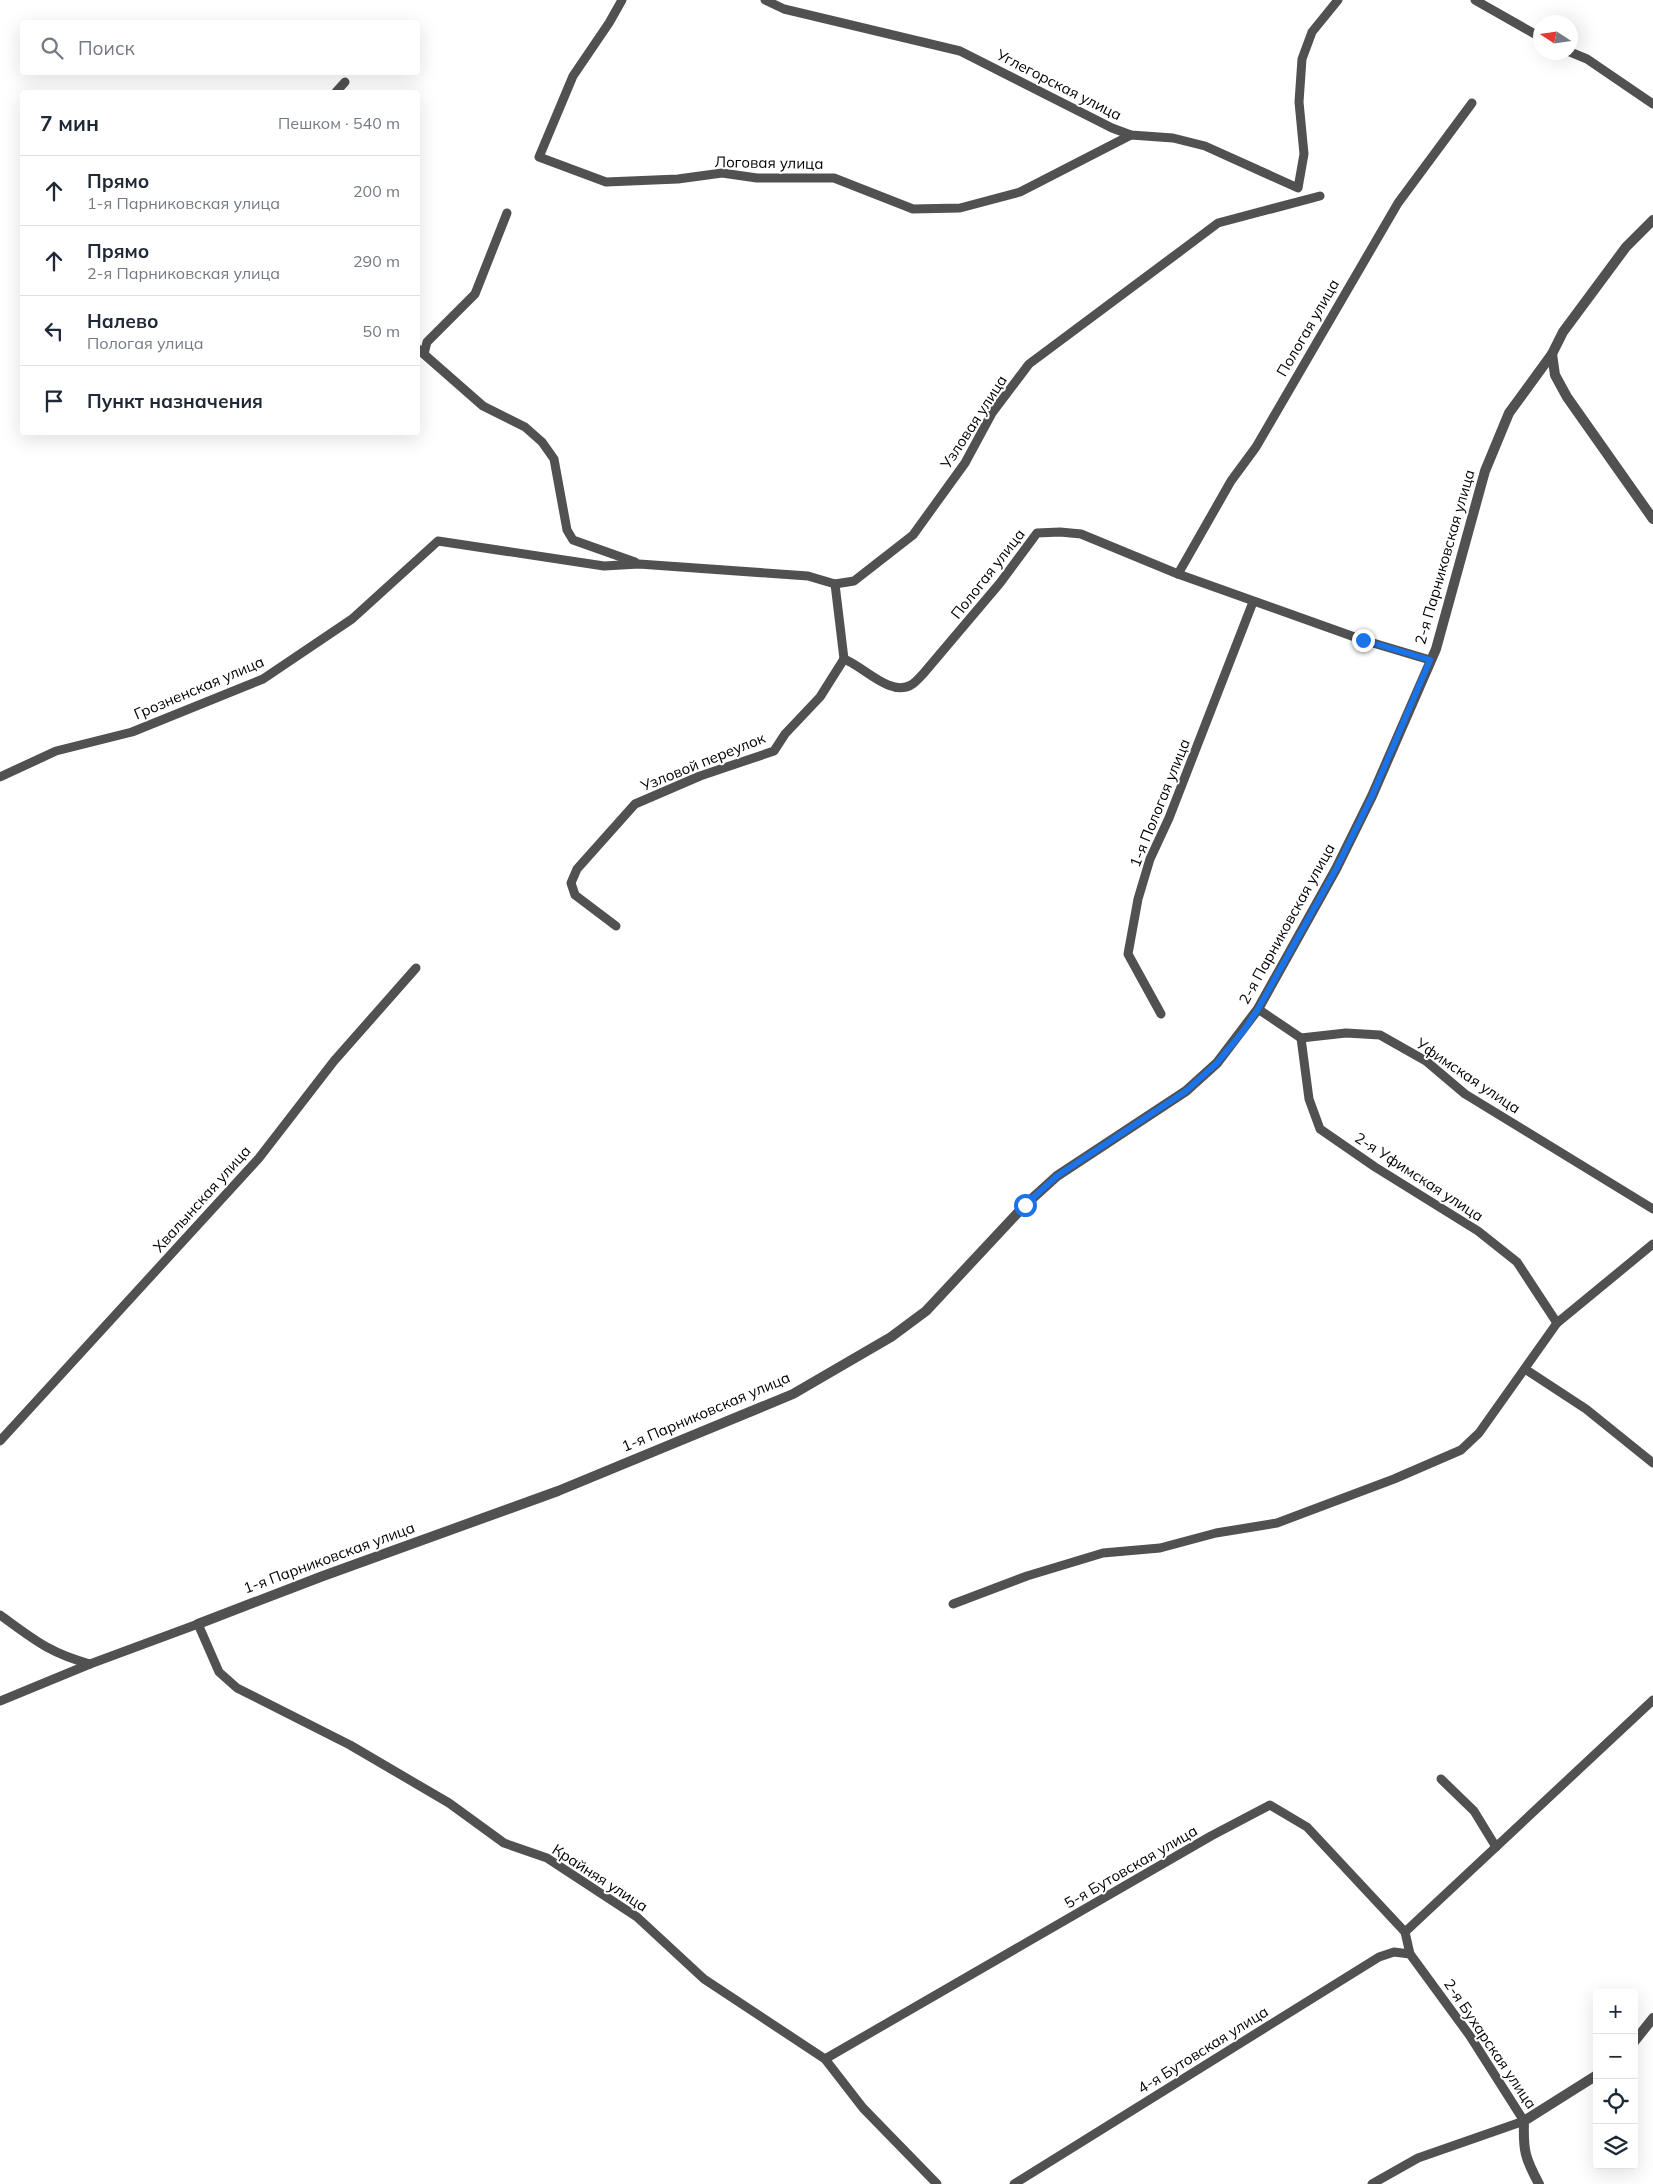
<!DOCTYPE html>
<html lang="ru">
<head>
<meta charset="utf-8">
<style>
	:root { --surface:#fff; --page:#f2f2f3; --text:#1f2937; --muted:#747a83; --line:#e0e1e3 }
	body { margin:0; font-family:Mulish,sans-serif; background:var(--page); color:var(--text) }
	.controls { position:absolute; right:15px; bottom:15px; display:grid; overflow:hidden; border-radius:5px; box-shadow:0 5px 20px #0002 }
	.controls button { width:45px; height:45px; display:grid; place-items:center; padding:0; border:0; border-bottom:1px solid var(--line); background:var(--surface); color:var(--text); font:25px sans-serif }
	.compass { position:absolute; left:1533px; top:15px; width:45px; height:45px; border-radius:50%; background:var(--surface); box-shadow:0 5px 20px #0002; rotate:282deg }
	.stop { position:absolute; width:15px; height:15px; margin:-11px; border:4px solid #1a73e8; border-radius:50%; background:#fff }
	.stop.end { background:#1a73e8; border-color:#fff; box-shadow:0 1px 5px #0008 }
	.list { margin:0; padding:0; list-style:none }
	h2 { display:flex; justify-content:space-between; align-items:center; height:65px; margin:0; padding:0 20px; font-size:21px }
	h2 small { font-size:16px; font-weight:400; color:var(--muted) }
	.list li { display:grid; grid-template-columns:32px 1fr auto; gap:15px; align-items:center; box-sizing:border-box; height:70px; padding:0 20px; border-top:1px solid var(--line) }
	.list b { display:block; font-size:19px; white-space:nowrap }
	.list p { margin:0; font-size:16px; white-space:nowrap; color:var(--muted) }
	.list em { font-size:16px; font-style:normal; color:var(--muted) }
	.icon { flex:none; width:28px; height:28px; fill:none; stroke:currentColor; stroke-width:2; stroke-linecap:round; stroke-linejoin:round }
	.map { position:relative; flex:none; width:1653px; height:2184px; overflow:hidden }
	.search { position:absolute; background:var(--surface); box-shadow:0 5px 20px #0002; left:20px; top:20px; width:400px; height:55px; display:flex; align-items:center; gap:12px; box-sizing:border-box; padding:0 18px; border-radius:5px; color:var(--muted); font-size:19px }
	.panel { position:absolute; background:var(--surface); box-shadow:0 5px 20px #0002; left:20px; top:90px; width:400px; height:345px; border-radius:5px }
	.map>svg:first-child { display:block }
</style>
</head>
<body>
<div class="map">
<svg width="1653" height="2184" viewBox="0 0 1653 2184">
	<rect width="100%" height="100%" fill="#fff"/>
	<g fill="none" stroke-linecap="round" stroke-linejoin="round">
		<g stroke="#515151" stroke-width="9">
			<path d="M622 0 609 23 573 76 539 157 606 182 678 179 722 173 757 178H834L913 209 960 208 1020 192 1131 135"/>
			<path d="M765 0 784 9 960 51 1112 128 1131 135 1173 138 1205 146 1298 188 1304 154 1299 102 1302 59 1312 32 1338 0"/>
			<path d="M1475 0 1540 37"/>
			<path d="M1570 52 1587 59 1653 104"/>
			<path d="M336 92 345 82"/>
			<path d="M418 349 483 406 525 427 542 442 554 459 567 530 573 540 635 562"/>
			<path d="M424 354 427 342 475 294 507 213"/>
			<path d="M1178 574 1231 481 1256 447 1398 203 1472 103"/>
			<path d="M835 584 844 659"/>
			<path d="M844 659C863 666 890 697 911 685 915 683 919 678 923 674L1000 583 1037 533 1060 532 1081 534 1178 574 1363 640 1430 660"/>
			<path d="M0 777 56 751 132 732 263 679 352 619 438 541 604 566 639 564 808 576 835 584 854 581 913 535 965 463 992 413 1029 364 1182 250 1218 223 1320 196"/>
			<path d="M616 926 575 895 571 883 577 869 635 804 700 776 774 751 785 734 820 697 844 659"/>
			<path d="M1258 1009 1301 1038 1346 1033 1380 1035 1426 1061 1465 1094 1653 1209"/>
			<path d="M1161 1014 1128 954 1138 899 1150 859 1169 818 1253 602"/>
			<path d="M1301 1038 1309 1099 1320 1129 1375 1167 1478 1231 1517 1262 1557 1323"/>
			<path d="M1525 1369 1586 1409 1653 1463"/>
			<path d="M0 1441 259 1158 334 1061 416 968"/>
			<path d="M953 1604 1027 1576 1103 1553 1160 1548 1216 1533 1277 1523 1394 1479 1461 1450 1479 1433 1557 1323 1653 1244"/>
			<path d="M0 1615C33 1639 49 1653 90 1664"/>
			<path d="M0 1701 90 1664 198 1624 219 1672 237 1688 350 1745 449 1803 504 1843 547 1858 637 1917 704 1979 825 2059 863 2108 937 2184"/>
			<path d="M1441 1779 1474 1811 1496 1847"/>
			<path d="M1405 1932 1653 1700"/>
			<path d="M825 2059 1211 1836 1270 1805 1307 1827 1405 1932 1410 1954 1470 2036 1524 2121 1418 2158 1372 2184"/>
			<path d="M1014 2184 1379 1957 1394 1952 1410 1954"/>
		</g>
		<g stroke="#515151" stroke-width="10">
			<path d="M1552 354 1555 375 1567 397 1653 519"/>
			<path d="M198 1624 323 1576 558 1491 793 1394 891 1337 926 1311 1025 1205 1057 1176 1186 1091 1217 1063 1258 1009 1336 869 1372 796 1436 649 1485 471 1509 413 1552 354 1563 332 1626 247 1653 220"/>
			<path d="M1634 2042 1653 2018"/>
			<path d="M1539 2184C1525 2158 1523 2151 1524 2121L1597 2075"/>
		</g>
	</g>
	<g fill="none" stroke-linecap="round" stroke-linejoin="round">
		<path stroke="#1a73e8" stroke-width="6" d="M1025 1205 1057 1176 1186 1091 1217 1063 1244 1030 1258 1009 1336 869 1372 796 1430 660 1363 640"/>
	</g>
	<g text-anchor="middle" stroke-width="4" stroke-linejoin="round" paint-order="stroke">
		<g font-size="15" fill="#000" stroke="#fff">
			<text transform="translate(1059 85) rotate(27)" y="5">Углегорская улица</text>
			<text transform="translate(769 163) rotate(1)" y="5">Логовая улица</text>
			<text transform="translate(1308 328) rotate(-60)" y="5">Пологая улица</text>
			<text transform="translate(974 422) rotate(-57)" y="5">Узловая улица</text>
			<text transform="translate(1445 557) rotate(-74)" y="5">2-я Парниковская улица</text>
			<text transform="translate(988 574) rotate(-52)" y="5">Пологая улица</text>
			<text transform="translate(199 688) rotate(-23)" y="5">Грозненская улица</text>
			<text transform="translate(703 762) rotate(-22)" y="5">Узловой переулок</text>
			<text transform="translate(1160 803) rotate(-68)" y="5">1-я Пологая улица</text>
			<text transform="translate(1287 924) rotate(-61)" y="5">2-я Парниковская улица</text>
			<text transform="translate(1468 1076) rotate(34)" y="5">Уфимская улица</text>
			<text transform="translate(1419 1177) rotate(33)" y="5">2-я Уфимская улица</text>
			<text transform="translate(202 1199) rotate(-48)" y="5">Хвалынская улица</text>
			<text transform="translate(706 1412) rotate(-23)" y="5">1-я Парниковская улица</text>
			<text transform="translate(329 1558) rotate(-20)" y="5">1-я Парниковская улица</text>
			<text transform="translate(1131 1867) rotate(-30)" y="5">5-я Бутовская улица</text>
			<text transform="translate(600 1878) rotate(33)" y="5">Крайняя улица</text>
			<text transform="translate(1490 2044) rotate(56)" y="5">2-я Бухарская улица</text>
			<text transform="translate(1203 2050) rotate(-32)" y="5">4-я Бутовская улица</text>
		</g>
	</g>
</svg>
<div class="controls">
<button>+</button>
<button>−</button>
<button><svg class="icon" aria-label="locate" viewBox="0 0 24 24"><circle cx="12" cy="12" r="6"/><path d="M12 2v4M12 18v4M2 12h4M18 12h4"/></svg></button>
<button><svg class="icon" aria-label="layers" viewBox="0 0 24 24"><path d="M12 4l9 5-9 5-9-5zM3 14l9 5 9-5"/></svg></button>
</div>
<svg class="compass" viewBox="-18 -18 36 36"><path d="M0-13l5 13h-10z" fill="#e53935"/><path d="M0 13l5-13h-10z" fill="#747a83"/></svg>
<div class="stop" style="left:1025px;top:1205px"></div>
<div class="stop end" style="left:1363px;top:640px"></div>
<div class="search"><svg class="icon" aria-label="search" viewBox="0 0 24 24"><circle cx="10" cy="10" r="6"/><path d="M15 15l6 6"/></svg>Поиск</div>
<section class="panel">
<h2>7 мин<small>Пешком · 540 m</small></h2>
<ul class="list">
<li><svg class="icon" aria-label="ahead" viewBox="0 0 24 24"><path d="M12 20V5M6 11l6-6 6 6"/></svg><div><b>Прямо</b><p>1-я Парниковская улица</p></div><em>200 m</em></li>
<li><svg class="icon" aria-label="ahead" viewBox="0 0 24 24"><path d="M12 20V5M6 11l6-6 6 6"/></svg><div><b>Прямо</b><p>2-я Парниковская улица</p></div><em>290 m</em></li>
<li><svg class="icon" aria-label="left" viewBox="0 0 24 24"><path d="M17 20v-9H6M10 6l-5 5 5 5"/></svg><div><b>Налево</b><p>Пологая улица</p></div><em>50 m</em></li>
<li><svg class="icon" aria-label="arrive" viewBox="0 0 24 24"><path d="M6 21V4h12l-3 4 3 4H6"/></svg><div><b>Пункт назначения</b></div></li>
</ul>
</section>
</div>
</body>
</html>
